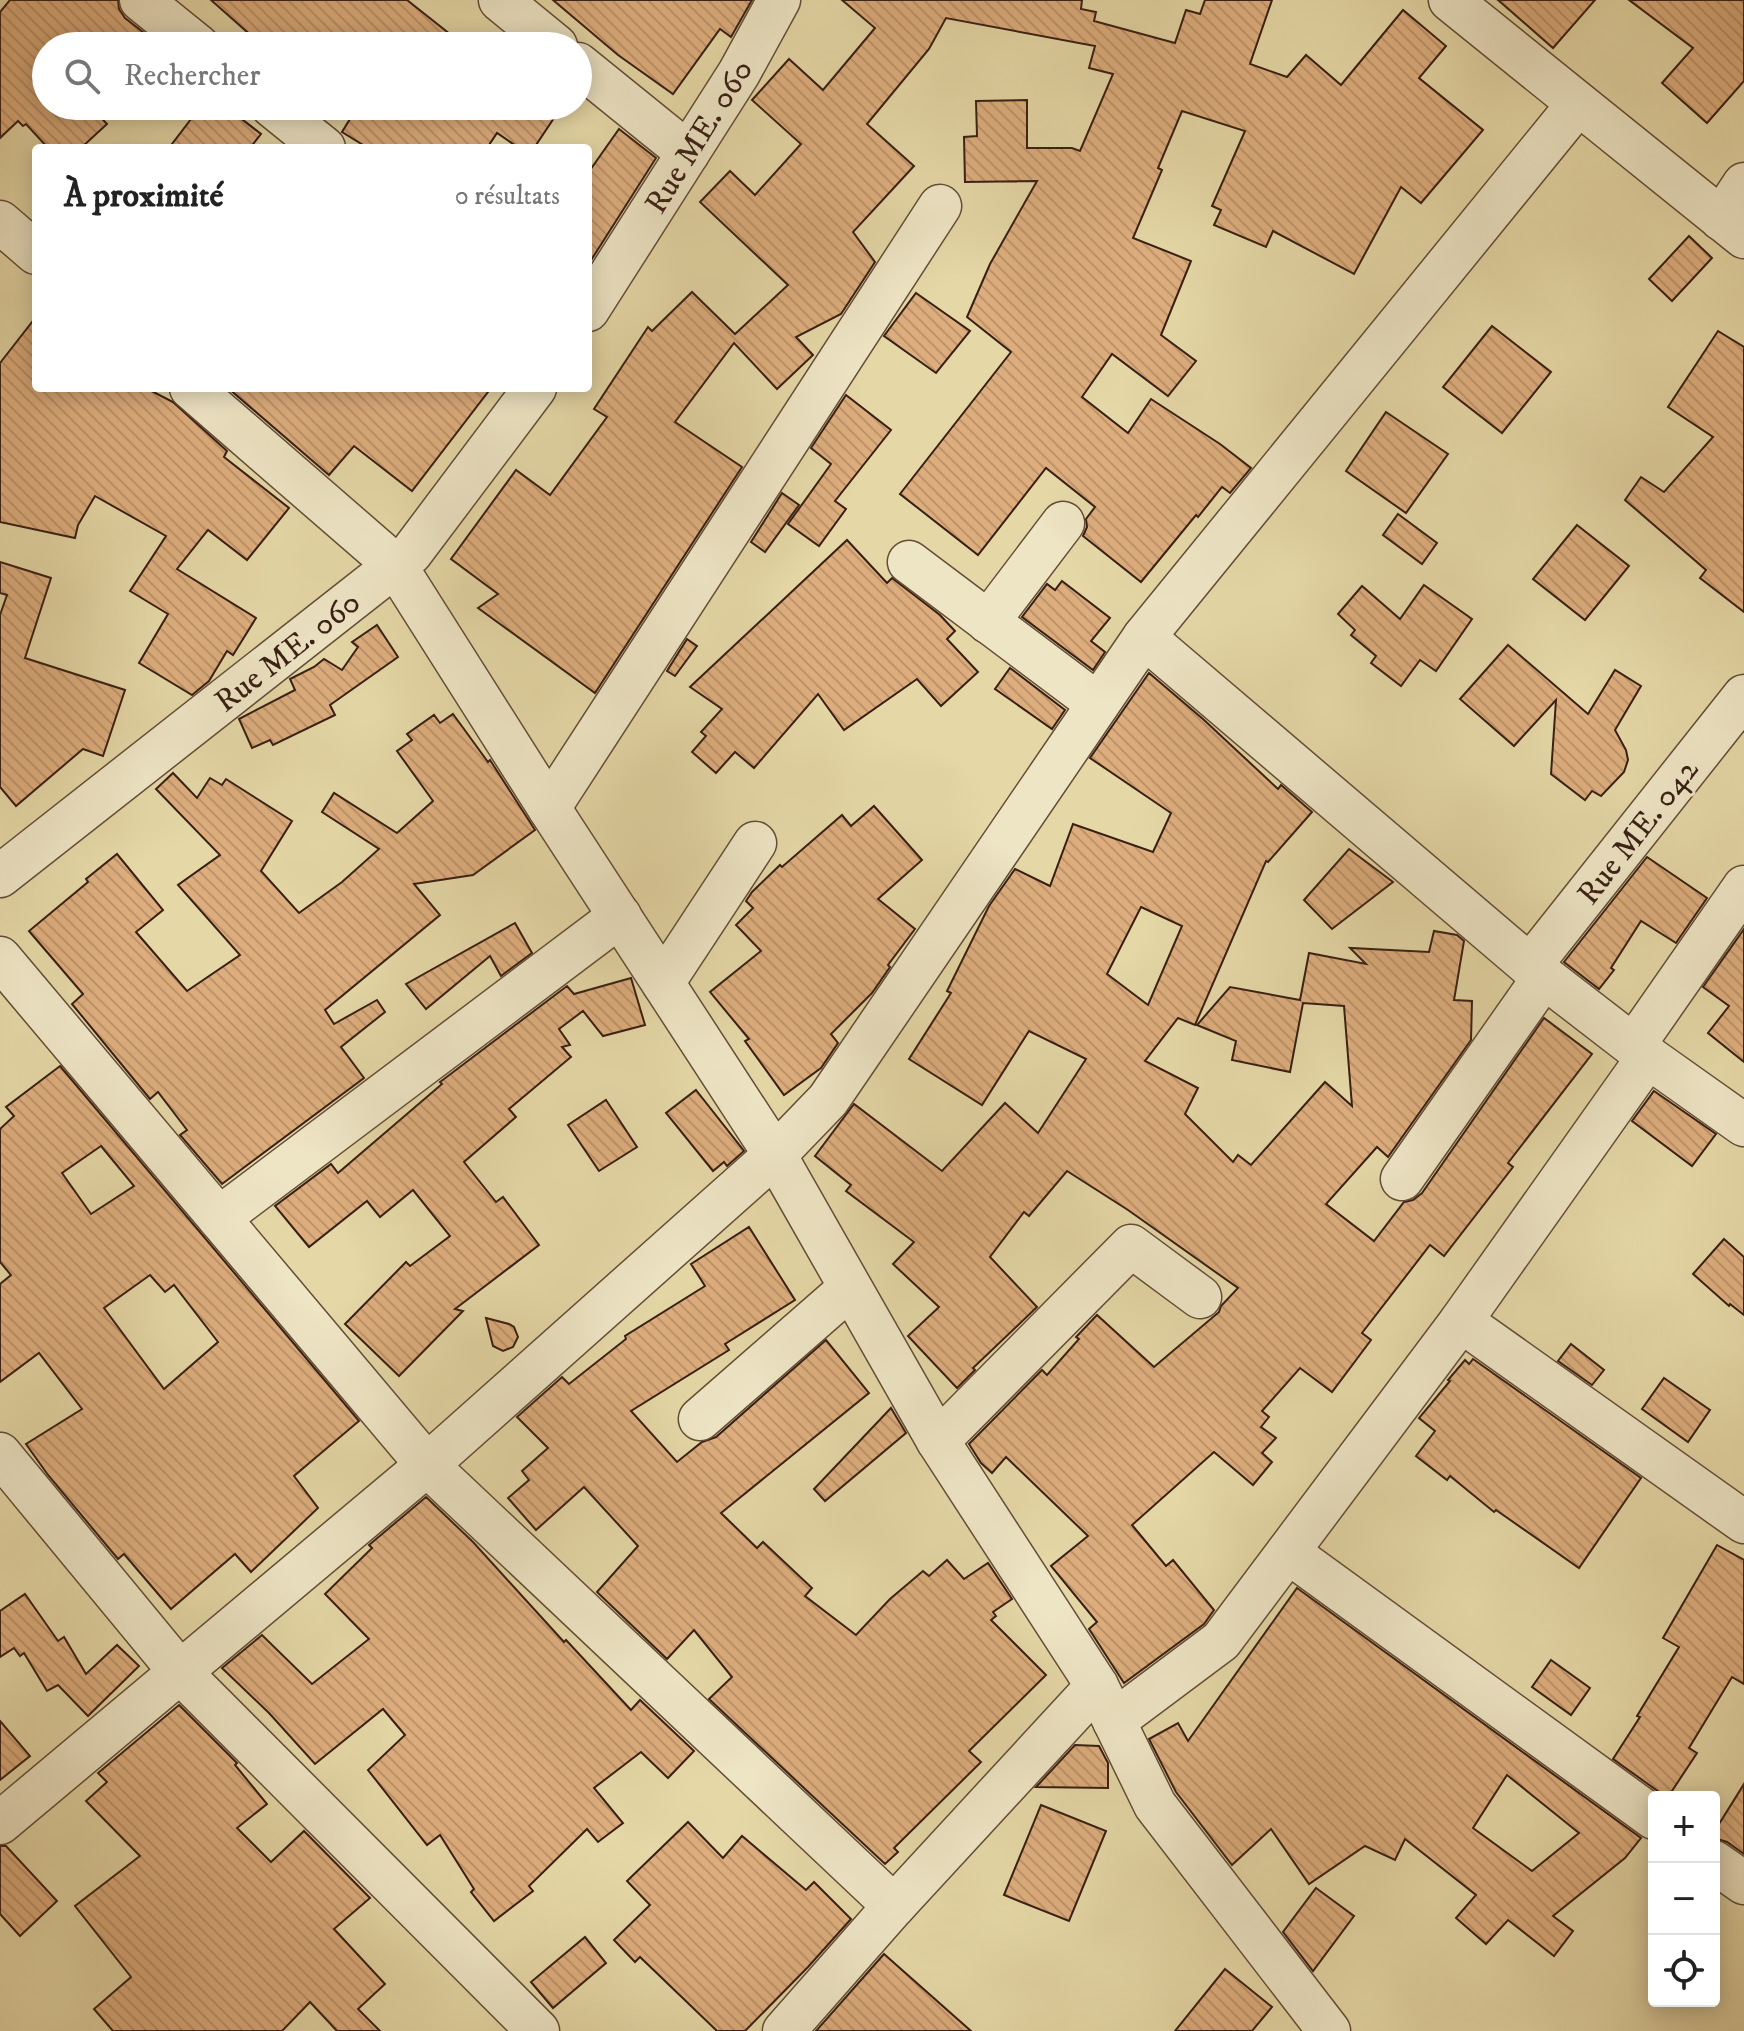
<!DOCTYPE html>
<html lang="fr">
<head>
<meta charset="utf-8">
<style>
	:root { --surface:#fff; --page:#f6f6f6; --text:#222; --muted:#767676; --line:#e0e0e0 }
	body { margin:0; font-family:"IM FELL DW Pica",serif; background:var(--page); color:var(--text) }
	.controls { position:absolute; right:24px; bottom:24px; display:grid; overflow:hidden; border-radius:8px; box-shadow:0 4px 20px #0003 }
	.controls button { width:72px; height:72px; display:grid; place-items:center; padding:0; border:0; border-bottom:2px solid var(--line); background:var(--surface); color:var(--text); font:40px sans-serif }
	.list { margin:0; padding:0; list-style:none }
	h2 { display:flex; justify-content:space-between; align-items:center; height:104px; margin:0; padding:0 32px; font-size:34px }
	h2 small { font-size:26px; font-weight:400; color:var(--muted) }
	.icon { flex:none; width:44px; height:44px; fill:none; stroke:currentColor; stroke-width:2; stroke-linecap:round; stroke-linejoin:round }
	.map { position:relative; flex:none; width:1744px; height:2031px; overflow:hidden }
	.search { position:absolute; background:var(--surface); box-shadow:0 4px 20px #0003; left:32px; top:32px; width:560px; height:88px; display:flex; align-items:center; gap:20px; box-sizing:border-box; padding:0 28px; border-radius:44px; color:var(--muted); font-size:30px }
	.panel { position:absolute; background:var(--surface); box-shadow:0 4px 20px #0003; left:32px; top:144px; width:560px; height:248px; border-radius:8px }
	.map>svg:first-child { display:block }
</style>
</head>
<body>
<div class="map">
<svg width="1744" height="2031" viewBox="0 0 1744 2031">
	<defs>
		<pattern id="building-back-hatch" width="6" height="6" patternUnits="userSpaceOnUse" patternTransform="scale(2)"><rect width="6" height="6" fill="#ddad7d"/><path d="M-1 5l2 2M0 0l6 6M5-1l2 2" fill="none" stroke="#be946b"/></pattern>
	</defs>
	<rect width="100%" height="100%" fill="#e5d7a6"/>
	<filter id="stains"><feTurbulence type="fractalNoise" baseFrequency=".0025" numOctaves="4"/><feColorMatrix values="0 0 0 0 .2 0 0 0 0 .09 0 0 0 0 .02 0 0 0 .5 -.17"/></filter>
	<radialGradient id="worn" r=".72"><stop offset=".6" stop-color="#630" stop-opacity="0"/><stop offset="1" stop-color="#630" stop-opacity=".3"/></radialGradient>
	<g fill="url(#building-back-hatch)" stroke="#381f14" stroke-width="2" fill-rule="evenodd">
		<path d="M10 0H118L119 9 125 18 157 43 154 46H46V106H90L107 124 81 148H48L26 124 23 126 18 121 0 138V12Z"/>
		<path d="M211 0H407L465 46H263Z"/>
		<path d="M553 0H752L731 37 720 29 673 94 618 55Z"/>
		<path d="M842 0H1082L1081 9 1096 12 1094 21 1175 43 1186 10 1200 14 1205 0H1272L1250 64 1287 77 1306 55 1341 85 1403 10 1446 46 1419 78 1483 130 1421 203 1401 187 1354 274 1273 231 1266 247 1214 225 1221 210 1212 206 1245 131 1182 111 1158 168 1162 170 1133 238 1191 261 1161 335 1196 361 1168 396 1112 354 1082 397 1128 433 1151 399 1220 444 1251 468 1230 493 1222 487 1198 517 1196 515 1141 582 1083 536 1087 527 1086 519 1095 507 1046 468 978 555 900 494 1011 352 967 317 990 264 1037 181 965 182 964 137 977 136 976 101 1027 100V148H1072L1080 151 1113 74 1089 68 1095 46 946 18 929 49 867 124 914 166 853 232 875 262 841 314 796 337 813 355 777 389 734 343 675 422 742 467 595 693 478 608 498 594 451 559 516 470 550 495 607 417 594 409 648 327 652 331 692 292 735 334 788 285 700 202 730 171 755 195 801 144 752 100 789 59 823 90 875 28Z"/>
		<path d="M1498 0H1595L1553 48Z"/>
		<path d="M1629 0H1744V81L1707 123 1662 83 1693 48Z"/>
		<path d="M201 106H225L261 134 250 148H169Z"/>
		<path d="M358 106H562L534 148H519L497 133 487 148H368L342 132Z"/>
		<path d="M619 129 656 158 588 265V173Z"/>
		<path d="M1689 236 1712 258 1672 301 1649 279Z"/>
		<path d="M916 293 970 331 936 373 884 336Z"/>
		<path d="M36 317V388H146L173 402 227 451 224 457 289 508 247 560 208 530 177 569 256 618 233 655 227 651 209 681 192 695 139 663 168 614 130 591 166 536 95 496 78 525 75 538 0 522V363Z"/>
		<path d="M1492 326 1551 372 1502 433 1443 387Z"/>
		<path d="M1718 331 1744 347V612L1700 578 1706 570 1625 500 1641 477 1664 492 1713 437 1668 407Z"/>
		<path d="M228 388H491L412 491 354 446 329 475Z"/>
		<path d="M846 395 891 430 835 501 846 509 819 546 788 524 831 464 811 448Z"/>
		<path d="M1386 412 1448 454 1406 513 1346 471Z"/>
		<path d="M782 493 799 505 765 552 751 542Z"/>
		<path d="M1398 514 1437 543 1422 564 1383 535Z"/>
		<path d="M1577 525 1629 566 1585 620 1533 579Z"/>
		<path d="M847 540 887 583 892 578 940 615 955 631 947 639 978 672 941 706 917 679 844 730 818 694 754 768 735 752 716 773 692 752 706 736 701 732 722 709 690 687Z"/>
		<path d="M0 562 51 578 25 658 125 690 103 756 83 749 16 806 0 787V615L7 595 0 593Z"/>
		<path d="M1062 581 1110 618 1091 641 1105 652 1093 670 1022 617 1047 584 1055 590Z"/>
		<path d="M1424 585 1472 619 1436 671 1420 660 1401 686 1371 663 1376 656 1351 635 1355 630 1338 614 1362 586 1400 619Z"/>
		<path d="M377 625 398 657 330 705 335 715 273 745 270 740 252 748 239 719 295 690 290 679 314 667 324 659 342 670 358 647 352 642Z"/>
		<path d="M687 639 697 646 675 676 667 671Z"/>
		<path d="M1508 645 1588 714 1615 670 1641 686 1615 730 1626 750 1628 760 1624 772 1601 796 1592 791 1585 800 1551 774 1556 700 1514 746 1460 699Z"/>
		<path d="M1010 668 1065 710 1052 729 995 689Z"/>
		<path d="M1149 673 1203 719 1278 789 1281 785 1312 812 1268 862 1266 861 1195 1025 1178 1018 1145 1061 1198 1088 1185 1114 1233 1162 1238 1155 1251 1165 1325 1082 1352 1106 1344 1006 1303 1003 1290 1072 1232 1060 1236 1041 1197 1025 1230 987 1300 1000 1309 953 1366 964 1350 948 1429 952 1434 931 1457 935 1464 941 1454 1000 1472 1001 1471 1040 1388 1157 1377 1147 1326 1204 1374 1241 1404 1202 1413 1200 1422 1193 1544 1018 1592 1054 1508 1163 1513 1167 1444 1256 1430 1245 1362 1333 1371 1340 1332 1392 1300 1368 1262 1411 1269 1417 1261 1427 1276 1438 1262 1453 1272 1462 1253 1485 1214 1452 1132 1525 1166 1566 1173 1560 1214 1610 1204 1624 1124 1683 1089 1629 1097 1622 1051 1566 1088 1536 1006 1457 992 1473 981 1463 969 1444 1042 1370 1047 1375 1079 1339 1076 1337 1097 1315 1154 1367 1219 1312 1221 1306 1238 1288 1128 1210 1067 1171 1029 1216 1024 1212 990 1257 1037 1307 973 1368 975 1370 957 1388 908 1336 939 1307 893 1264 914 1242 846 1191 851 1185 815 1156 854 1104 942 1171 1005 1103 1038 1133 1086 1059 1029 1031 982 1105 909 1059 951 993 947 991 989 906 1015 869 1050 886 1073 824 1153 852 1171 813 1090 758ZM1141 907 1182 926 1148 1005 1107 974Z"/>
		<path d="M453 714 488 762 490 760 535 830 473 875 414 884 440 915 325 1010 334 1024 377 1000 385 1012 341 1047 364 1078 222 1184 180 1135 187 1130 158 1092 150 1099 72 1004 83 994 29 931 88 882 86 879 117 854 163 910 136 932 187 991 240 955 178 885 220 855 156 789 173 773 197 798 210 778 222 785 226 779 292 821 261 871 299 913 342 882 379 849 322 812 334 793 397 833 433 801 397 751 412 740 407 734 434 715 440 723Z"/>
		<path d="M874 806 922 860 878 899 915 929 888 965 890 967 872 993 831 1034 838 1043 821 1068 784 1095 745 1041 749 1039 710 992 761 951 736 925 753 908 746 901 752 892 780 865 782 867 842 815 851 826Z"/>
		<path d="M1349 849 1393 882 1332 929 1304 900Z"/>
		<path d="M1647 857 1707 898 1676 943 1641 921 1611 968 1614 970 1599 989 1564 962Z"/>
		<path d="M515 923 532 953 501 976 490 956 426 1009 406 984Z"/>
		<path d="M1744 929V1062L1708 1033 1729 1006 1703 987Z"/>
		<path d="M631 978 645 1025 603 1036 583 1011 559 1029 570 1045 562 1047 571 1057 509 1109 516 1117 464 1162 496 1202 503 1197 539 1245 455 1309 463 1311 399 1376 345 1324 406 1262 410 1266 450 1236 413 1190 380 1217 367 1201 309 1247 275 1206 331 1164 338 1173 442 1084 440 1082 567 986 574 994Z"/>
		<path d="M60 1066 359 1421 294 1476 318 1508 251 1572 235 1554 171 1609 124 1554 118 1559 48 1475 26 1444 82 1409 39 1353 0 1382V1284L11 1275 0 1262V1129L14 1116 6 1107ZM101 1146 134 1186 91 1214 62 1173ZM150 1275 165 1292 174 1285 218 1342 164 1389 104 1308Z"/>
		<path d="M696 1090 744 1151 727 1166 724 1162 713 1171 666 1113Z"/>
		<path d="M1654 1091 1716 1134 1692 1166 1632 1121Z"/>
		<path d="M606 1100 637 1147 599 1171 568 1125Z"/>
		<path d="M749 1227 795 1300 725 1344 729 1350 631 1411 677 1462 702 1442 716 1437 826 1340 869 1393 721 1513 757 1548 763 1542 812 1588 805 1596 856 1635 890 1599 923 1571 929 1576 947 1560 964 1579 988 1563 1012 1599 993 1612 996 1616 991 1620 1046 1675 969 1751 981 1762 894 1848 898 1852 885 1864 709 1699 732 1677 694 1630 667 1659 597 1592 638 1546 584 1487 536 1530 508 1498 529 1480 522 1471 548 1448 517 1417 562 1377 569 1384 626 1339 625 1336 705 1286 691 1264Z"/>
		<path d="M1724 1239 1744 1257V1315L1730 1304 1729 1306 1693 1274Z"/>
		<path d="M486 1318 509 1324 514 1327 518 1337 513 1347 503 1351 493 1346Z"/>
		<path d="M1571 1344 1604 1370 1592 1385 1558 1361Z"/>
		<path d="M1473 1359 1641 1478 1579 1568 1496 1510 1494 1512 1450 1476 1447 1480 1416 1456 1435 1431 1419 1418 1450 1381 1448 1380 1465 1360 1469 1364Z"/>
		<path d="M1664 1378 1710 1410 1688 1442 1642 1409Z"/>
		<path d="M891 1408 906 1433 825 1501 814 1489Z"/>
		<path d="M426 1497 473 1542 564 1642 566 1640 631 1710 640 1700 694 1751 668 1778 641 1752 594 1788 623 1823 598 1842 587 1829 529 1886 533 1891 494 1921 471 1892 474 1889 440 1835 427 1845 368 1770 405 1735 383 1709 315 1764 269 1713 222 1668 262 1635 312 1684 369 1639 325 1594 372 1548 369 1545Z"/>
		<path d="M1717 1545 1744 1560V1684L1732 1677 1689 1748 1697 1753 1668 1797H1666L1613 1759 1640 1717 1637 1716 1679 1647 1663 1638Z"/>
		<path d="M1297 1588 1641 1838 1625 1858 1553 1916 1573 1931 1554 1956 1508 1920 1486 1944 1456 1918 1476 1895 1405 1839 1395 1860 1365 1846 1309 1884 1271 1829 1232 1865 1176 1792 1149 1739 1178 1723 1188 1741ZM1507 1775 1579 1833 1532 1871 1473 1828Z"/>
		<path d="M25 1594 58 1641 64 1637 86 1674 117 1645 139 1666 88 1716 58 1685 47 1691 24 1653 20 1656 14 1648 0 1657V1611Z"/>
		<path d="M1551 1660 1590 1688 1571 1715 1532 1687Z"/>
		<path d="M179 1705 237 1763 235 1765 267 1804 237 1828 271 1862 304 1831 370 1898 334 1929 385 1984 358 2009 380 2031H337L310 2002 282 2031H113L94 2009 131 1977 75 1906 140 1856 86 1801 107 1782 98 1773Z"/>
		<path d="M0 1721 30 1756 0 1780Z"/>
		<path d="M1075 1745 1099 1746 1108 1763V1788L1036 1787Z"/>
		<path d="M1744 1784V1854L1727 1842 1714 1838V1832Z"/>
		<path d="M1041 1805 1106 1831 1069 1921 1004 1895Z"/>
		<path d="M688 1822 723 1858 742 1836 806 1890 814 1882 851 1919 808 1967 745 2031H717L640 1957 635 1962 614 1940 650 1905 627 1881Z"/>
		<path d="M0 1846H6L57 1901 20 1936 0 1914Z"/>
		<path d="M1316 1888 1354 1916 1313 1971 1283 1932Z"/>
		<path d="M585 1937 606 1963 553 2008 531 1982Z"/>
		<path d="M884 1954 971 2031H816Z"/>
		<path d="M1225 1969 1272 2007 1252 2031H1175Z"/>
	</g>
	<g fill="none" stroke-linecap="round" stroke-linejoin="round">
		<g stroke="#634d38" stroke-width="45">
			<g id="minor">
				<path d="M141 0 198 46"/>
				<path d="M500 0 556 46"/>
				<path d="M1450 0 1744 237"/>
				<path d="M578 64 688 153"/>
				<path d="M272 106 324 148"/>
				<path d="M1721 219 1744 184"/>
				<path d="M0 222 36 253"/>
				<path d="M588 310 739 73 779 0"/>
				<path d="M191 388 395 565 549 808 775 1155 938 1441 1097 1686 1155 1805 1329 2031"/>
				<path d="M909 562 1098 704"/>
				<path d="M988 622 1063 523"/>
				<path d="M1144 637 1530 966 1648 1057 1744 1125"/>
				<path d="M549 808 940 206"/>
				<path d="M0 876 411 553 535 388"/>
				<path d="M0 958 427 1465 894 1906"/>
				<path d="M1530 966 1744 696"/>
				<path d="M663 983 755 843"/>
				<path d="M1634 1045 1744 887"/>
				<path d="M1402 1179 1544 977"/>
				<path d="M219 1218 620 916"/>
				<path d="M1461 1321 1744 1522"/>
				<path d="M700 1419 850 1288"/>
				<path d="M938 1441 1131 1246 1200 1297"/>
				<path d="M0 1454 180 1672 538 2031"/>
				<path d="M1288 1552 1654 1818"/>
				<path d="M1114 1721 1221 1641 1461 1321 1648 1057"/>
				<path d="M0 1823 427 1465 775 1155 828 1100 1144 637 1578 104"/>
				<path d="M1714 1862 1744 1883"/>
				<path d="M784 2031 894 1906 1097 1686"/>
			</g>
		</g>
		<use href="#minor" stroke="#eee5c5" stroke-width="42"/>
	</g>
	<g text-anchor="middle" stroke-width="6" stroke-linejoin="round" paint-order="stroke">
		<g font-size="32" fill="#381f14" stroke="#eee5c5">
			<text transform="translate(698 136) rotate(-58)" y="11">Rue ME. 060</text>
			<text transform="translate(287 651) rotate(-38)" y="11">Rue ME. 060</text>
			<text transform="translate(1637 831) rotate(-52)" y="11">Rue ME. 042</text>
		</g>
	</g>
	<rect width="100%" height="100%" filter="url(#stains)"/>
	<rect width="100%" height="100%" fill="url(#worn)"/>
</svg>
<div class="controls">
<button>+</button>
<button>−</button>
<button><svg class="icon" aria-label="locate" viewBox="0 0 24 24"><circle cx="12" cy="12" r="6"/><path d="M12 2v4M12 18v4M2 12h4M18 12h4"/></svg></button>
</div>
<div class="search"><svg class="icon" aria-label="search" viewBox="0 0 24 24"><circle cx="10" cy="10" r="6"/><path d="M15 15l6 6"/></svg>Rechercher</div>
<section class="panel">
<h2>À proximité<small>0 résultats</small></h2>
<ul class="list">
</ul>
</section>
</div>
</body>
</html>
